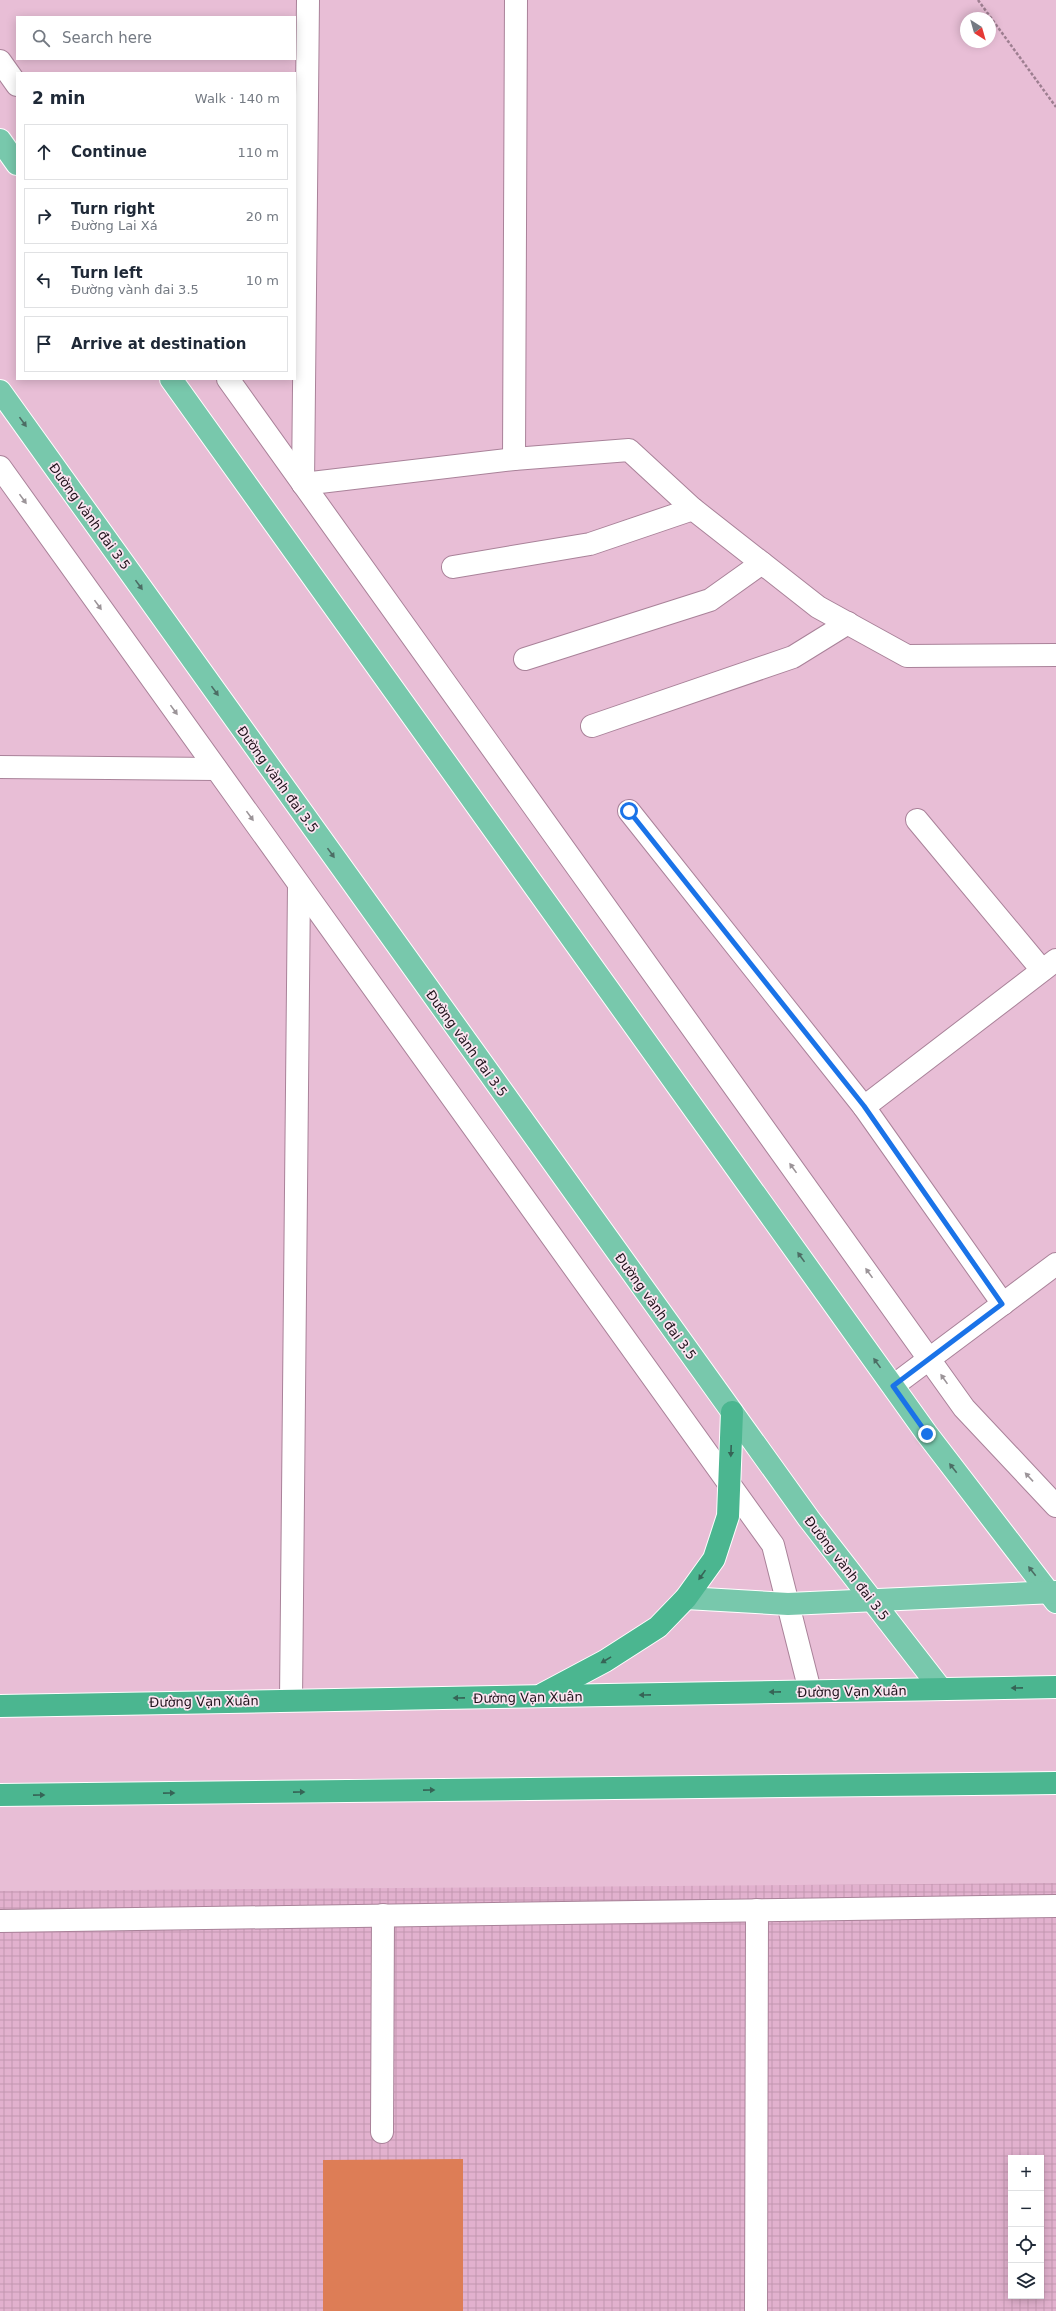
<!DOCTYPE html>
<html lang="en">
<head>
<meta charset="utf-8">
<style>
	:root { --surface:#fff; --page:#f6f6f7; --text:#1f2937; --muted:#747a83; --line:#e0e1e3 }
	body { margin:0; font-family:"DejaVu Sans",sans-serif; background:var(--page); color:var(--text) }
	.controls { position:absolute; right:12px; bottom:12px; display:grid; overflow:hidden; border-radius:0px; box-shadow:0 2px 10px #0003 }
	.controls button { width:36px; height:36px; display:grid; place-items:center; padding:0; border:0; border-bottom:1px solid var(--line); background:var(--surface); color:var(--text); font:20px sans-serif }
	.compass { position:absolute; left:960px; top:12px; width:36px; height:36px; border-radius:50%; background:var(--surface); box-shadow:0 2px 10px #0003; rotate:143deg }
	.stop { position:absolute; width:12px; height:12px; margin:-9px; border:3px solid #1a73e8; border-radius:50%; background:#fff }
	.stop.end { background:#1a73e8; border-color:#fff; box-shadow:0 1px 4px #0008 }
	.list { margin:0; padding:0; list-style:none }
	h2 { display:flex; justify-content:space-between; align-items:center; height:52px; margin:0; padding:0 16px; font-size:17px }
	h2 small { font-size:13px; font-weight:400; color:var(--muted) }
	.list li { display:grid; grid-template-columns:26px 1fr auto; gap:12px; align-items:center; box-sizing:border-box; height:56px; margin:0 8px 8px; padding:0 8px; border:1px solid var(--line); border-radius:0px }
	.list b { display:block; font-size:15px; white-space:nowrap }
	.list p { margin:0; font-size:13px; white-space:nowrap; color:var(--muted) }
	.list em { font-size:13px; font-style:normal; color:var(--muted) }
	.icon { flex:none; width:22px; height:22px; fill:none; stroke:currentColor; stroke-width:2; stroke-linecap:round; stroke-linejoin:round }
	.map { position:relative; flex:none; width:1056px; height:2311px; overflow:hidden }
	.search { position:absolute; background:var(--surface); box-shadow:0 2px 10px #0003; left:16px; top:16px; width:280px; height:44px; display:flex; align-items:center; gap:10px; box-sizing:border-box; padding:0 14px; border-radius:0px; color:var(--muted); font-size:15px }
	.panel { position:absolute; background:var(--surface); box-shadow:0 2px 10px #0003; left:16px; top:72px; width:280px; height:308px; border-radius:0px }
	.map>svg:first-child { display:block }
</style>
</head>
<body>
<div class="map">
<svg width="1056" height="2311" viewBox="0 0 1056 2311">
	<defs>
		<pattern id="industrial-grid" width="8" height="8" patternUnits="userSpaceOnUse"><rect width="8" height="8" fill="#e2b1ce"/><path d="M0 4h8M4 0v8" fill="none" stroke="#c297b0"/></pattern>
	</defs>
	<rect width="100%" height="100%" fill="#e8bed6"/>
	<path fill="url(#industrial-grid)" fill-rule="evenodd" d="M1056 1883V2311H0V1891ZM1011 2158H1041V2296H1011Z"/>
	<path fill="#dd7d56" d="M463 2159V2311H323V2160Z"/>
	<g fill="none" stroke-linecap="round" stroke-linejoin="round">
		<g stroke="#a98299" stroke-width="24">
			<g id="service">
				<path d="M514 459 516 0"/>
				<path d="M303 484 514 459 629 450 693 509 818 607 907 656 1056 655"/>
				<path d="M453 567 590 544 693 509"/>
				<path d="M525 659 710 600 762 563"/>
				<path d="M592 726 793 657 848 623"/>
				<path d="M382 2132 383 1915"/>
			</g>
		</g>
		<g stroke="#a98299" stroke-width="24">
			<g id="minor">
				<path d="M303 484 308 0"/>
				<path d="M0 767 216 769"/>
				<path d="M629 811 864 1107 1003 1304"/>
				<path d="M917 820 1042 970"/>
				<path d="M864 1107 1056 960"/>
				<path d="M893 1386 1056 1264"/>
				<path d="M291 1700 299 885"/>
				<path d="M0 1921 1056 1906"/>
				<path d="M756 2311 757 1910"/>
			</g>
		</g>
		<g stroke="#a98299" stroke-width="24">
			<g id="secondary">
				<path d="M0 61 17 85"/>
				<path d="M228 379 964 1408 1056 1506"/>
				<path d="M0 467 773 1545 810 1691"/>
			</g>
		</g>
		<g stroke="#fff" stroke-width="24">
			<g id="primary">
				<path d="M0 140 17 164"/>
				<path d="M171 379 927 1434 1056 1602"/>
				<path d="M0 391 809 1519 941 1689"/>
				<path d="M686 1598 788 1604 1056 1592"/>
			</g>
		</g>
		<g stroke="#fff" stroke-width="24">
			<g id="trunk">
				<path d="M543 1694 605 1661 658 1627 686 1598 714 1559 728 1516 732 1412"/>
				<path d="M0 1706 1056 1687"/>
				<path d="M0 1795 1056 1783"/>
			</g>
		</g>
		<path stroke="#9d7e90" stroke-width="2.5" stroke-dasharray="3 2" stroke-linecap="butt" d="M978 0 1056 107"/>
		<use href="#service" stroke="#fff" stroke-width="22"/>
		<use href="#minor" stroke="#fff" stroke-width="22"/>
		<use href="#secondary" stroke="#fff" stroke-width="22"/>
		<use href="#primary" stroke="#78c8ac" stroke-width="22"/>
		<use href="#trunk" stroke="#4bb690" stroke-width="22"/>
	</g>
	<defs><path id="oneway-solid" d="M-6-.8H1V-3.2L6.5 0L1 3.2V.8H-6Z"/></defs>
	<g fill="#4c6d64">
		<use href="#oneway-solid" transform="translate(23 422) rotate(54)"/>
		<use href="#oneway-solid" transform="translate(139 585) rotate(54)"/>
		<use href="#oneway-solid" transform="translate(215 691) rotate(54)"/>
		<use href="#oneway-solid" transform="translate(331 853) rotate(54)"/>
		<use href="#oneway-solid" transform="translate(801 1257) rotate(-126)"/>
		<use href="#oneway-solid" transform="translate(877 1363) rotate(-126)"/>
		<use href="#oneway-solid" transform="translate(953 1468) rotate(-128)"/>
		<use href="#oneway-solid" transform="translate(1032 1571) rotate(-128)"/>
	</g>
	<g fill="#9b9498">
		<use href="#oneway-solid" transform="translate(23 499) rotate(54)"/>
		<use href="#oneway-solid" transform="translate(98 605) rotate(54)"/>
		<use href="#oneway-solid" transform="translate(174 710) rotate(54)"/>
		<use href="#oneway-solid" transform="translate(250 816) rotate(54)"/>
		<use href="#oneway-solid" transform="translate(793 1168) rotate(-126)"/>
		<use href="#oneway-solid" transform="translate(869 1273) rotate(-126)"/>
		<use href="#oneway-solid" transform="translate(944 1379) rotate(-125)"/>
		<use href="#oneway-solid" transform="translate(1029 1477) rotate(-133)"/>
	</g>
	<g fill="#366456">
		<use href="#oneway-solid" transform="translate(731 1451) rotate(92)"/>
		<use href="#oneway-solid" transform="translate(702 1575) rotate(125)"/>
		<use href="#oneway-solid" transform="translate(606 1660) rotate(149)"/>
		<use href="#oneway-solid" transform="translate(1017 1688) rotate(179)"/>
		<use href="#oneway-solid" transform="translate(775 1692) rotate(179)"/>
		<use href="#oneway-solid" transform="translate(645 1695) rotate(179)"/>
		<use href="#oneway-solid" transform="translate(459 1698) rotate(179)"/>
		<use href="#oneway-solid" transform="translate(429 1790) rotate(-1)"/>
		<use href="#oneway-solid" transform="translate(299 1792) rotate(-1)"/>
		<use href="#oneway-solid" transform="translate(169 1793) rotate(-1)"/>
		<use href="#oneway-solid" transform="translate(39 1795) rotate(-1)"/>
	</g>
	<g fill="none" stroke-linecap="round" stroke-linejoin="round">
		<path stroke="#1a73e8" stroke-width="5" d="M629 811 864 1106 1002 1304 893 1386 927 1434"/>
	</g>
	<g text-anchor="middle" stroke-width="3.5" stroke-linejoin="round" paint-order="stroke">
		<g font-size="13" fill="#20121b" stroke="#fbe5f1">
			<text transform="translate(90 516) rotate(54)" y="5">Đường vành đai 3.5</text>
			<text transform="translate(278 779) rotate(54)" y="5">Đường vành đai 3.5</text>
			<text transform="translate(467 1043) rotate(54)" y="5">Đường vành đai 3.5</text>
			<text transform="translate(656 1306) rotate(54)" y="5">Đường vành đai 3.5</text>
			<text transform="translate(847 1568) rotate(52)" y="5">Đường vành đai 3.5</text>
			<text transform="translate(852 1691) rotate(-1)" y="5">Đường Vạn Xuân</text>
			<text transform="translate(528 1697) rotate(-1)" y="5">Đường Vạn Xuân</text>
			<text transform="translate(204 1701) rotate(-1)" y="5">Đường Vạn Xuân</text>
		</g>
	</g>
</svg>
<div class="controls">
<button>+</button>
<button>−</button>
<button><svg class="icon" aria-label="locate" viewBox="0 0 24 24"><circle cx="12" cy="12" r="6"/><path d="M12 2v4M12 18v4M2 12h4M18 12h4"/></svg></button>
<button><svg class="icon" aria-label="layers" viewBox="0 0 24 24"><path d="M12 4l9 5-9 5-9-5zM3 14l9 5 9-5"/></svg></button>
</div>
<svg class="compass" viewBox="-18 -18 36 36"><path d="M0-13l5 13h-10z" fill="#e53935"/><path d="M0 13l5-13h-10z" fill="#747a83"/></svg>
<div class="stop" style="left:629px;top:811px"></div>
<div class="stop end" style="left:927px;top:1434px"></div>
<div class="search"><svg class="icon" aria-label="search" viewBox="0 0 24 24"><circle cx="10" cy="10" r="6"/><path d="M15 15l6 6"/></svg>Search here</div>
<section class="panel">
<h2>2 min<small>Walk · 140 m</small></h2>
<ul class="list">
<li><svg class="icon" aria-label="ahead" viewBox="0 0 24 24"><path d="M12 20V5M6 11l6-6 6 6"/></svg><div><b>Continue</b></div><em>110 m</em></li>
<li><svg class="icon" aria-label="right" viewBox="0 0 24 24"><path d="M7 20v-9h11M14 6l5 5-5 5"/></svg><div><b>Turn right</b><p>Đường Lai Xá</p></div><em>20 m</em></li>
<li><svg class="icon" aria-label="left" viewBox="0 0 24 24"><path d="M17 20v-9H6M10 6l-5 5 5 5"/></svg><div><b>Turn left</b><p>Đường vành đai 3.5</p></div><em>10 m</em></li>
<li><svg class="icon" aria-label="arrive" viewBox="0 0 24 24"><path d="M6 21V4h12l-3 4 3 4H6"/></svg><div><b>Arrive at destination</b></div></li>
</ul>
</section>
</div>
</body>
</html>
